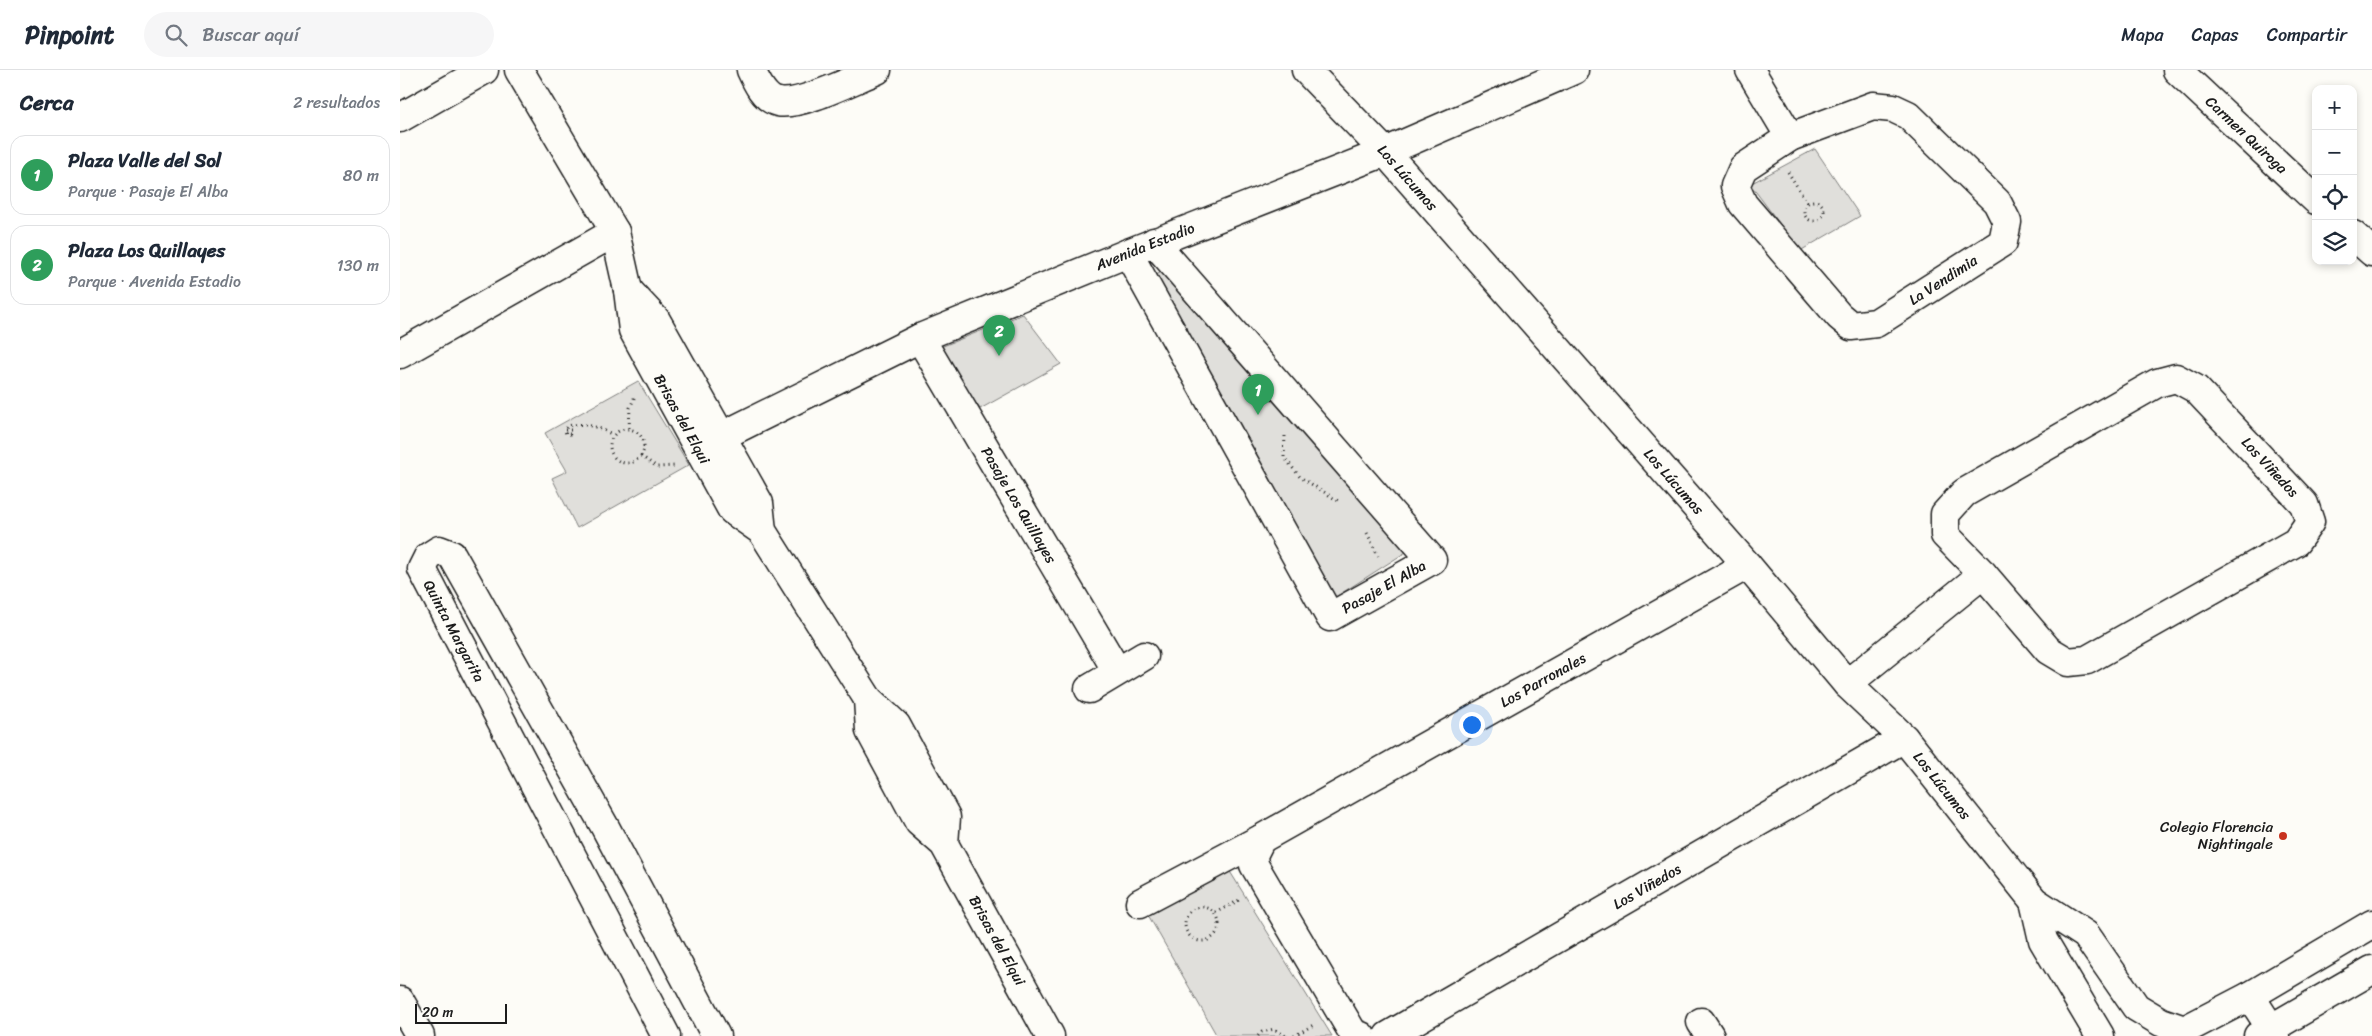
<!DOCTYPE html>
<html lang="es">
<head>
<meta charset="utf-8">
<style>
	:root { --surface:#fff; --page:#f6f6f7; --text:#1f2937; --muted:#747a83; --line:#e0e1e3; --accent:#c8321e }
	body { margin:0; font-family:Sriracha,sans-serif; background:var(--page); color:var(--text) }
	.controls { position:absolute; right:15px; top:15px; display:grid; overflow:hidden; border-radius:10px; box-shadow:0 2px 8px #0003 }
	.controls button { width:45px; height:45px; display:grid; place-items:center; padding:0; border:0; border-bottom:1px solid var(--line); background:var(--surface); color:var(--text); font:25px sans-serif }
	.scale { position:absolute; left:15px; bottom:12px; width:92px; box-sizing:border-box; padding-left:5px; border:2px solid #1c1c1c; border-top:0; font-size:14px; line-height:18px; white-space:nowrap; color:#1c1c1c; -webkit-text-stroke:4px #fdfcf7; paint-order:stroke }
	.you { position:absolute; left:1071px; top:654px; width:18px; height:18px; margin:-12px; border:4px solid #fff; border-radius:50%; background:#1a73e8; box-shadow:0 0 0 8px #1a73e833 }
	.badge { display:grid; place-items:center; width:32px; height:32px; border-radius:50%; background:var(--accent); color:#fff; font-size:16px; font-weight:700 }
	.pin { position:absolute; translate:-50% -41px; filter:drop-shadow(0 1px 2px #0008) }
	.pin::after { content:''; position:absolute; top:26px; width:18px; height:15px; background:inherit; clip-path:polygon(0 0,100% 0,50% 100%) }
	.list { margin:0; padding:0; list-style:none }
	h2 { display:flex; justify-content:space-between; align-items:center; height:65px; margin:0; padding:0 20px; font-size:21px }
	h2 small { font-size:16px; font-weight:400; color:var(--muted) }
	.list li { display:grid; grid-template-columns:32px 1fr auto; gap:15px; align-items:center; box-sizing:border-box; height:80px; margin:0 10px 10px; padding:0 10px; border:1px solid var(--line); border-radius:15px }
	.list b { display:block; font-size:19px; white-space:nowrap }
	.list p { margin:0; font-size:16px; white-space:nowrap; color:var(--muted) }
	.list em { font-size:16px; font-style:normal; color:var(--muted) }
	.icon { flex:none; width:28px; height:28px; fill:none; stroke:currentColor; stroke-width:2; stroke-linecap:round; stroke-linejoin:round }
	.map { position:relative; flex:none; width:1972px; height:966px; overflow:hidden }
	header { display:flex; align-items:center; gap:30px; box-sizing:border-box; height:70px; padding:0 25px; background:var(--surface); border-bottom:1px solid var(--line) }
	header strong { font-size:24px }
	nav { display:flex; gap:28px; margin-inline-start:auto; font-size:18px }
	.search { width:350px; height:45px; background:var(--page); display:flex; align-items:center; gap:12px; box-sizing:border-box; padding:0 18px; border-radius:28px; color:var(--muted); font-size:19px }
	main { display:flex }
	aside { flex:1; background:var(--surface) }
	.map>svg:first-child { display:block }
</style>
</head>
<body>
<header>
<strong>Pinpoint</strong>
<div class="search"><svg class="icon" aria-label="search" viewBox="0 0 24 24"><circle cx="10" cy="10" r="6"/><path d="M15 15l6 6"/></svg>Buscar aquí</div>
<nav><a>Mapa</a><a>Capas</a><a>Compartir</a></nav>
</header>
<main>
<aside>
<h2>Cerca<small>2 resultados</small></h2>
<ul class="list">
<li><span class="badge" style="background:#2e9e5b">1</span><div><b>Plaza Valle del Sol</b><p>Parque · Pasaje El Alba</p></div><em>80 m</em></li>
<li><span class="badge" style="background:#2e9e5b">2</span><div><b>Plaza Los Quillayes</b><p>Parque · Avenida Estadio</p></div><em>130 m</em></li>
</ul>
</aside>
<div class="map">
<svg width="1972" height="966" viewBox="0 0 1972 966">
	<rect width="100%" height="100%" fill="#fdfcf7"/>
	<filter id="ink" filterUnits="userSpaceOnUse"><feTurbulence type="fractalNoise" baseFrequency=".02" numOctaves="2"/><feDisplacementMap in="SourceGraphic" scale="10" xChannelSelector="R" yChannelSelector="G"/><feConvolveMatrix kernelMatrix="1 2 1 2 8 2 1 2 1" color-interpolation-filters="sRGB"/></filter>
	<g filter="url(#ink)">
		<g fill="#e0dfdb" stroke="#7e7e7c">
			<path d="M1415 79 1460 146 1400 181 1350 114Z"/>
			<path d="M762 202 1006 482 934 528 750 208Z"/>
			<path d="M623 244 661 294 580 339 538 278Z"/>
			<path d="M238 311 289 395 177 458 152 408 167 401 145 363Z"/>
			<path d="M829 800 932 966H817L747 843Z"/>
		</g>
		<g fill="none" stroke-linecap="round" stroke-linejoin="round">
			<g stroke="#1c1c1c" stroke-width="31">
				<g id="minor">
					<path d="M119 0 215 162 228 220"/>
					<path d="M351 0C356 11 364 29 378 32 400 37 454 9 477 0"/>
					<path id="s1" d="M906 0 985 82 1347 495 1447 614 1504 668 1634 831 1686 865 1736 937 1761 952 1784 960"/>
					<path d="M1350 0 1390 67"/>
					<path id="s2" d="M1777 0 1916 130"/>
					<path d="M1473 36 1493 38 1508 45 1597 132 1607 152 1603 172 1476 253 1451 256 1439 246 1343 134 1335 116 1343 98 1390 67Z"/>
					<path d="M0 48 84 0"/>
					<path d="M1953 165 1972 182"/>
					<path id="s3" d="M728 183 930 547 1032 490 754 172"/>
					<path id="s4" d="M520 268 717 601"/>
					<path d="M0 284 215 162"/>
					<path d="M1776 308 1796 319 1904 434 1910 452 1896 472 1687 590 1668 592 1648 580 1583 504 1545 465V444L1564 423 1757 313Z"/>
					<path id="s5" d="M322 366 520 268 728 183 985 82 1174 0"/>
					<path id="s6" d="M362 461 359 433 256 250 228 220 233 260 332 440 362 461 468 629"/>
					<path d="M1447 614 1583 504"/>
					<path d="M689 619 744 586"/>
					<path id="s7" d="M544 774 546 747 496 655 468 629 470 661 519 752 544 774 650 966"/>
					<path d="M1634 831 1643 870 1700 966"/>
					<path d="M740 833 861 769"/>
					<path d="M1850 926 1876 966"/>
					<path d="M0 931 20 966"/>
					<path d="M1301 952 1310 966"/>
					<path d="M266 966 22 499 28 487 39 480 52 485 205 757 316 966"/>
					<path id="s8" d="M961 966 953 963 854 795 853 785 861 769 1347 495"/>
					<path id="s9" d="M988 966 1504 668"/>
				</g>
			</g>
			<g stroke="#1c1c1c" stroke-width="31">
				<g id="major">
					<path d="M1773 966 1850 926 1972 854"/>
					<path d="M1858 966 1972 900"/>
				</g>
			</g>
			<g stroke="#1c1c1c" stroke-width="3" stroke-dasharray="1 4" stroke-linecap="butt">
				<path d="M1388 102 1408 134"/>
				<circle cx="1414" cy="141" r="10"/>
				<path d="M229 358 230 338 235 326"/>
				<circle cx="227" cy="376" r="17"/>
				<path d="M165 360H171L170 364H166C165 361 165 359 168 356 184 352 199 357 213 365"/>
				<path d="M885 366 884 387 900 407 940 432"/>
				<path d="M241 386 257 397 275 396"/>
				<path d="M967 463 978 486"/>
				<circle cx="802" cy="854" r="17"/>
				<path d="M816 843 841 829"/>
				<path d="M858 966 862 962 874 959 886 966"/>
				<path d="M894 966 915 954"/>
			</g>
			<use href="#minor" stroke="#fdfcf7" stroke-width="28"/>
			<use href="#major" stroke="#fdfcf7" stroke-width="28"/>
		</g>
	</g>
	<circle fill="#c8321e" stroke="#fdfcf7" stroke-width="2" cx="1883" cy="766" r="5"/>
	<g text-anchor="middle" stroke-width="4.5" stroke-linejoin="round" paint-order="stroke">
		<g font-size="15" fill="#1c1c1c" stroke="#fdfcf7">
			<text dy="5" stroke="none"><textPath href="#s2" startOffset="95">Carmen Quiroga</textPath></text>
			<text dy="5" stroke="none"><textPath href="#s1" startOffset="148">Los Lúcumos</textPath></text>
			<text dy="5" stroke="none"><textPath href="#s5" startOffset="464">Avenida Estadio</textPath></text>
			<text transform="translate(1543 210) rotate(-33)" y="5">La Vendimia</text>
			<text dy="5" stroke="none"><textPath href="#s6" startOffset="421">Brisas del Elqui</textPath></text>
			<text transform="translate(1870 397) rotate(47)" y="5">Los Viñedos</text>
			<text dy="5" stroke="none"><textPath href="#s1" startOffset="552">Los Lúcumos</textPath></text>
			<text dy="5" stroke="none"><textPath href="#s4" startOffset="194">Pasaje Los Quillayes</textPath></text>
			<text dy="5" stroke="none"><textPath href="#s3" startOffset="478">Pasaje El Alba</textPath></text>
			<text transform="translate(54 561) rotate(62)" y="5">Quinta Margarita</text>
			<text dy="5" stroke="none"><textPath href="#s8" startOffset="555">Los Parronales</textPath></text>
			<text dy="5" stroke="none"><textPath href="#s1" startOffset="958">Los Lúcumos</textPath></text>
			<text dy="5" stroke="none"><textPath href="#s9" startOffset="299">Los Viñedos</textPath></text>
			<text dy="5" stroke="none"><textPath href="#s7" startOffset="449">Brisas del Elqui</textPath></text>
		</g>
		<g font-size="15" fill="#1c1c1c" stroke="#fdfcf7" text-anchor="end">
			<text x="1873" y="762">Colegio Florencia<tspan x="1873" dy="17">Nightingale</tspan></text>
		</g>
	</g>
</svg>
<div class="controls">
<button>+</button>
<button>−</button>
<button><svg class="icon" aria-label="locate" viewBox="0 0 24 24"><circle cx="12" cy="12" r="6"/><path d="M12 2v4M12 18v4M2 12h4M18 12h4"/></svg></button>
<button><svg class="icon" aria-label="layers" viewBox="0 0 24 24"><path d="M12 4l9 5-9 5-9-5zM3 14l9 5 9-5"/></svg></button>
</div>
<div class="scale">20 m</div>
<div class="you"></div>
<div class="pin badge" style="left:858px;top:345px;background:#2e9e5b">1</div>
<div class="pin badge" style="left:599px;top:286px;background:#2e9e5b">2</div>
</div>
</main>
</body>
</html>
